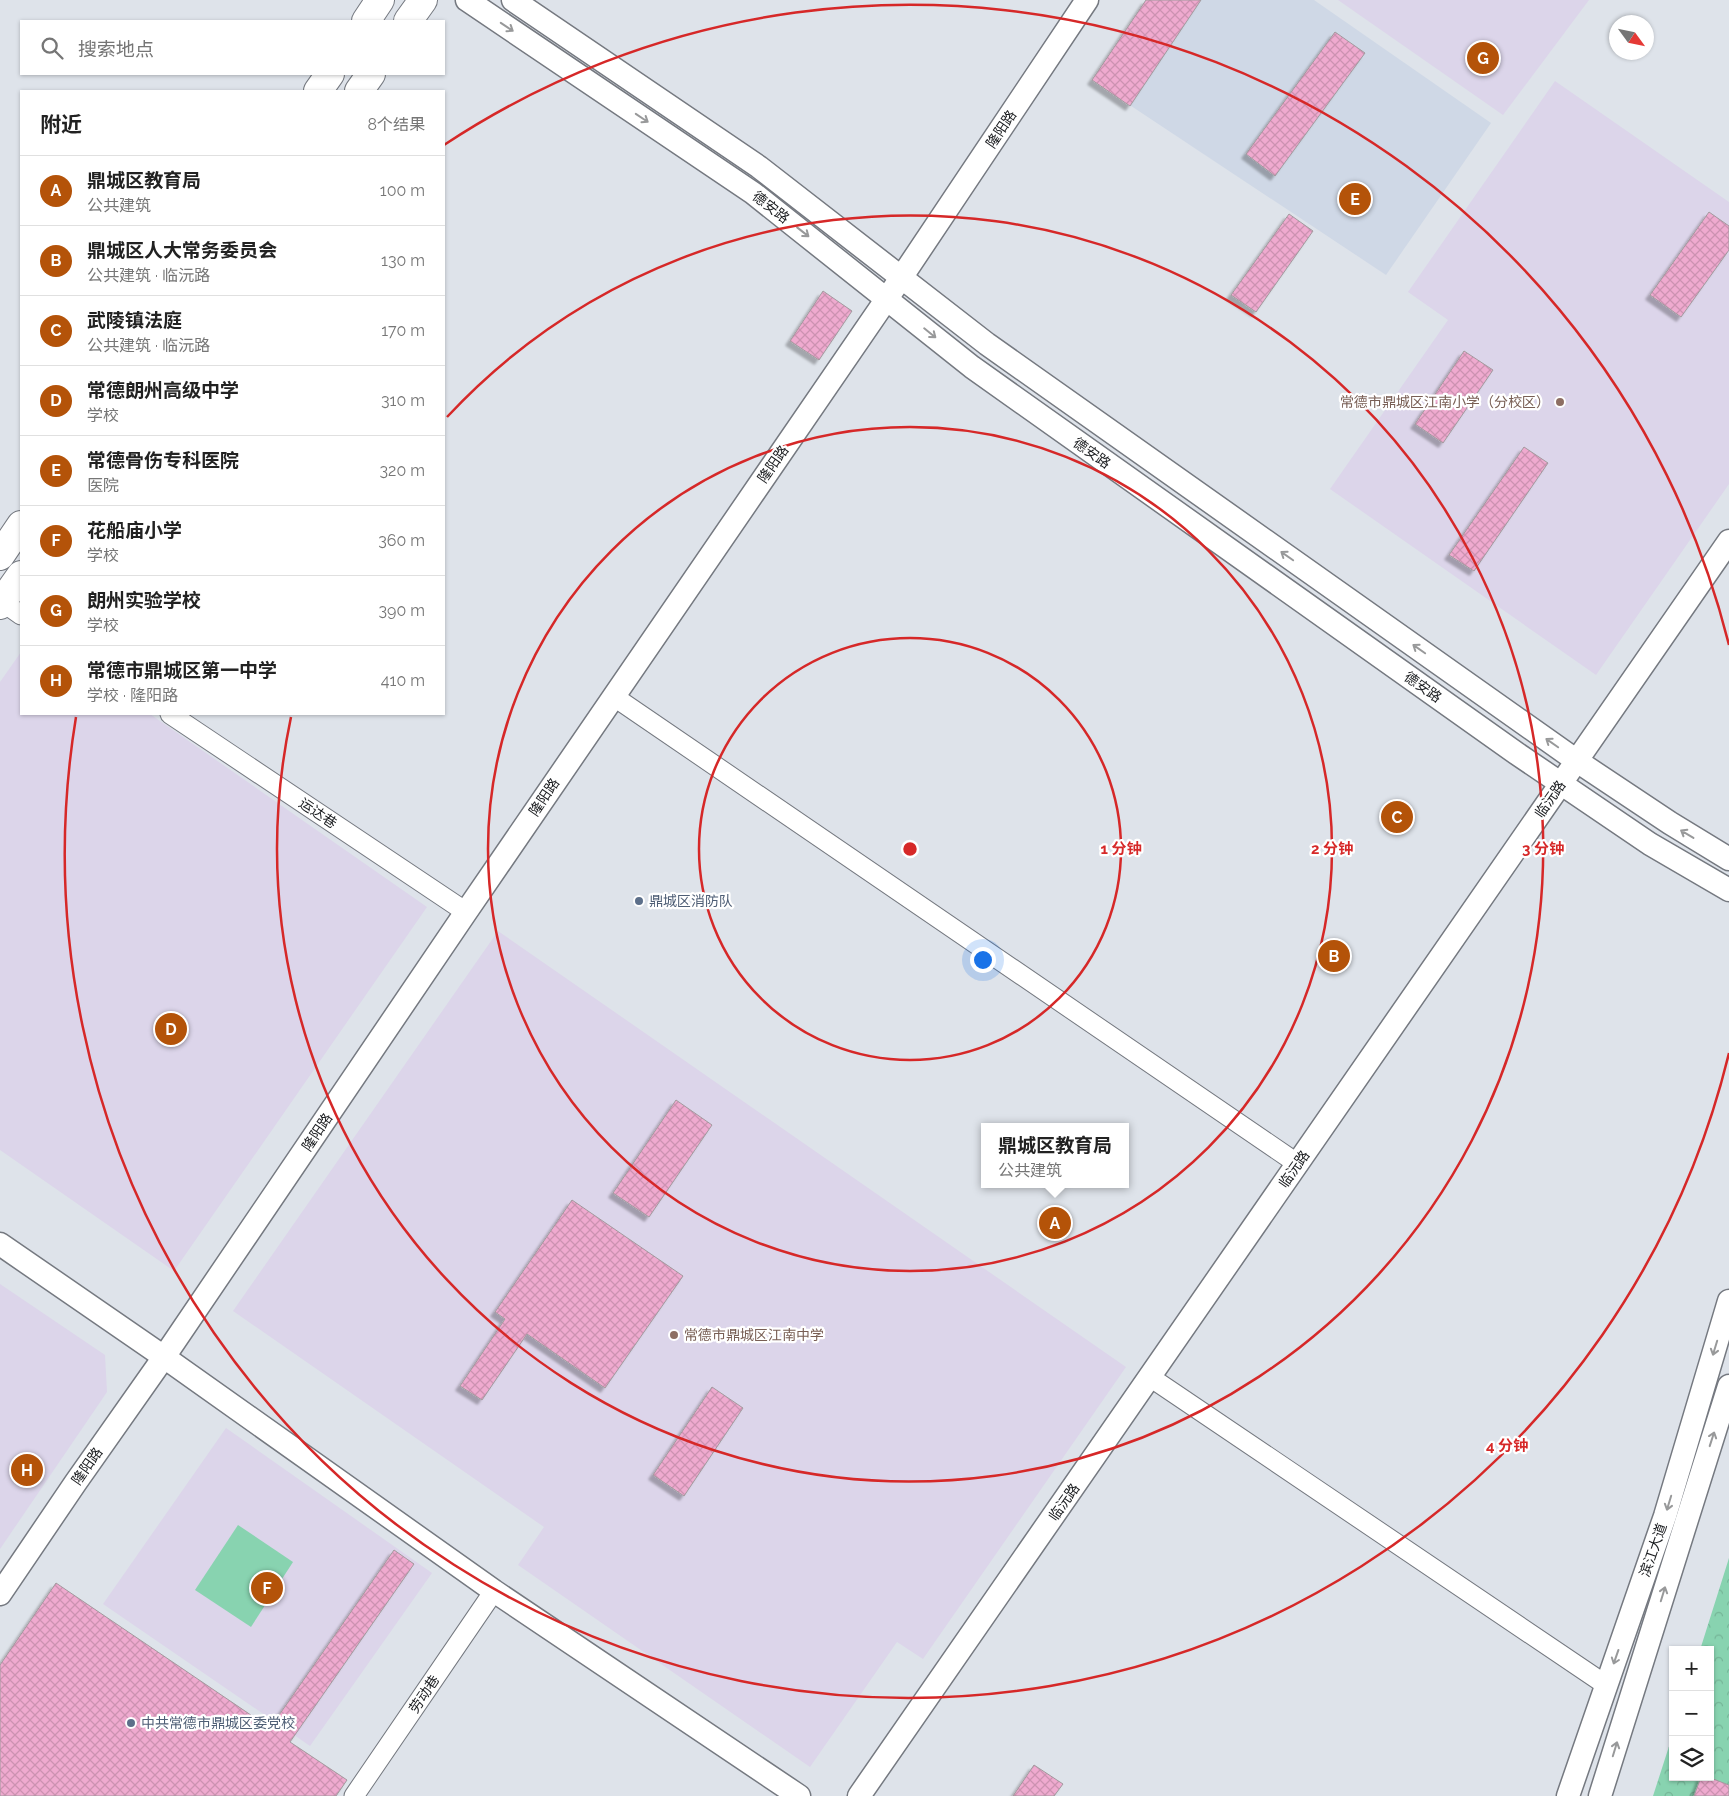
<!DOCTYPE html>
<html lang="zh">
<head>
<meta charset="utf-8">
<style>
	:root { --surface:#fff; --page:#f6f6f6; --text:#222; --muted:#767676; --line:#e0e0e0; --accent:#b45309 }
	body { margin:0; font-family:Raleway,"Noto Sans SC",sans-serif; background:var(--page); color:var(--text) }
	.controls { position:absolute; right:15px; bottom:15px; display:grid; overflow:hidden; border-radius:0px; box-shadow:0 1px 4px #0004 }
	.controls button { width:45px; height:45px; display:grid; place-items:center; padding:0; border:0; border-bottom:1px solid var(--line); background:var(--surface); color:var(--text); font:25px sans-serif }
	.compass { position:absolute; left:1609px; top:15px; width:45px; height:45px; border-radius:50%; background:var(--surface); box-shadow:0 1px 4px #0004; rotate:123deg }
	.you { position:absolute; left:982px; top:959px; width:18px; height:18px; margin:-12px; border:4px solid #fff; border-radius:50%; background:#1a73e8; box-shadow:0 0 0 8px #1a73e833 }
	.badge { display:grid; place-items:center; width:32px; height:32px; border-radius:50%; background:var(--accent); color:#fff; font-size:16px; font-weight:700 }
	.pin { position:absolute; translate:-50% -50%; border:2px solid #fff; box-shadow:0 1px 5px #0006 }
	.popup { position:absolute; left:981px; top:1123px; width:148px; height:65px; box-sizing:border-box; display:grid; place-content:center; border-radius:0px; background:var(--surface); filter:drop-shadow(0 1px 4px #0005); font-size:16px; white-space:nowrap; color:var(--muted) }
	.popup b { font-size:19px; color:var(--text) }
	.popup::after { content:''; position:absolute; left:50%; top:100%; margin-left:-10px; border:10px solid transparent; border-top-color:var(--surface) }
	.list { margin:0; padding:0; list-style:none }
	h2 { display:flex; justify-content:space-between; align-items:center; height:65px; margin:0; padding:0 20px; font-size:21px }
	h2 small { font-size:16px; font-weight:400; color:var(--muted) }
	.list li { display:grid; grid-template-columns:32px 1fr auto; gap:15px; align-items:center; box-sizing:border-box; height:70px; padding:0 20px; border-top:1px solid var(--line) }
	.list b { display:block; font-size:19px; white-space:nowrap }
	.list p { margin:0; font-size:16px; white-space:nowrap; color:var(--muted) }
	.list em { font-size:16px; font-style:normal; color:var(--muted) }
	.icon { flex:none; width:28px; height:28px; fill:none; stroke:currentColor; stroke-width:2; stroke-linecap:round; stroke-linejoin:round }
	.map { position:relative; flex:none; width:1729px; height:1796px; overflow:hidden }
	.search { position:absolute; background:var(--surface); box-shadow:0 1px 4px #0004; left:20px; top:20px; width:425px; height:55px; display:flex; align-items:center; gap:12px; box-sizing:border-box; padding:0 18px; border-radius:0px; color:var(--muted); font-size:19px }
	.panel { position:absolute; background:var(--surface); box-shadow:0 1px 4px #0004; left:20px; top:90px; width:425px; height:625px; border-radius:0px }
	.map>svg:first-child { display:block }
</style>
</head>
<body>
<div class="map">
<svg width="1729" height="1796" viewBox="0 0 1729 1796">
	<defs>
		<pattern id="park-crowns" width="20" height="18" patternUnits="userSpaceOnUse" patternTransform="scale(1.25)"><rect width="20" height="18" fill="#88d3b0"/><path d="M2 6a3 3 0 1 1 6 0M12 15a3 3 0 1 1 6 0" fill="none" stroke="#75b597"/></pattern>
		<pattern id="building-cross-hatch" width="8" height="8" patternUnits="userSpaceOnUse" patternTransform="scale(1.25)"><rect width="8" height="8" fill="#efaacf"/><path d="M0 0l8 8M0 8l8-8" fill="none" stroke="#cc92b1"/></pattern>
		<filter id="shadow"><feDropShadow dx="-4.5" dy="4.5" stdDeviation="1" flood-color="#0004"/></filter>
	</defs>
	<rect width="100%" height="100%" fill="#dee3ea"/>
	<path fill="#cfd8e6" d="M1146 0H1314L1491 123 1386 275 1092 80Z"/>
	<g fill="#dcd5ea">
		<path d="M1338 0H1589L1503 115Z"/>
		<path d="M1555 81 1729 202V484L1596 675 1330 489 1448 320 1408 292Z"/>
		<path d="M21 652V714H150L427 907 174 1271 0 1150V682Z"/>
		<path d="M498 931 1126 1367 923 1659 897 1642 810 1767 518 1565 544 1527 233 1311Z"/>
		<path d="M0 1284 105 1355 107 1392 0 1549Z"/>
		<path d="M226 1428 432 1573 310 1746 103 1604Z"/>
	</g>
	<path fill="url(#park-crowns)" d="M1729 1558V1796H1653L1673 1734V1777H1710V1650H1700Z"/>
	<path fill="#88d3b0" d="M238 1525 293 1562 251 1627 195 1590Z"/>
	<g fill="url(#building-cross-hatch)" stroke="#a29a9e" filter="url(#shadow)">
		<path d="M1146 0H1201L1130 106 1092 80Z"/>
		<path d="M1335 32 1365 53 1275 176 1246 154Z"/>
		<path d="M1709 212 1729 226V250L1681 317 1650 295Z"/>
		<path d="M1289 214 1313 231 1256 312 1231 295Z"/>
		<path d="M823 291 852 311 819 360 790 341Z"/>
		<path d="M1464 351 1493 370 1443 443 1415 424Z"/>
		<path d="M1524 447 1548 463 1474 571 1449 555Z"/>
		<path d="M676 1100 712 1125 649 1217 613 1193Z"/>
		<path d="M572 1200 683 1276 605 1388 527 1334 482 1400 460 1386 505 1319 495 1312Z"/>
		<path d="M712 1387 743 1408 684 1496 653 1475Z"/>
		<path d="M394 1550 414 1564 290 1742 347 1780 336 1796H0V1665L56 1583 270 1728Z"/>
		<path d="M1034 1765 1063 1784 1054 1796H1013Z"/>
		<path d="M1701 1777H1708L1729 1785V1796H1694Z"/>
	</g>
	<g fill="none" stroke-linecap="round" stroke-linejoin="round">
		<g stroke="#757980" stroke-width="21">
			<g id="minor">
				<path d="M0 600 21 615"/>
				<path d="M613 696 1298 1164"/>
				<path d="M170 714 466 912"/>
				<path d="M1150 1377 1606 1685"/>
				<path d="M354 1796 494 1591"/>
			</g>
		</g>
		<g stroke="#757980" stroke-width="25">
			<g id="tertiary">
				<path d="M467 0 753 193 972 367 1516 753 1650 844 1729 890"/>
				<path d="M513 0 759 167 987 344 1577 761 1670 823 1729 859"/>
				<path d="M0 1244 164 1357 494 1591 799 1796"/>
				<path d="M0 1594 76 1482 164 1357 466 912 901 278 1087 0"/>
				<path d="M859 1796 1729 541"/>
				<path d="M1568 1796 1665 1516 1729 1301"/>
				<path d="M1600 1796 1729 1386"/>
			</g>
		</g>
		<g stroke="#757980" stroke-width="30">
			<g id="primary">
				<path d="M366 21 380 0"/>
				<path d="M408 21 423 0"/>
				<path d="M318 91 330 74"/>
				<path d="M359 91 371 74"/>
				<path d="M0 556 21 525"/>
				<path d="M0 605 21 575"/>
			</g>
		</g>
		<use href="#minor" stroke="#fff" stroke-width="19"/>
		<use href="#tertiary" stroke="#fff" stroke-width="22"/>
		<use href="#primary" stroke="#fff" stroke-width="28"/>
	</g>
	<defs><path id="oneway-shaft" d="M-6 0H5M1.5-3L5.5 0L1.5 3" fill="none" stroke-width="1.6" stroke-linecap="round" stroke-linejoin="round" transform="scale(1.25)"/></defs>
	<g stroke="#98999a">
		<use href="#oneway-shaft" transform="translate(507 27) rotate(34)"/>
		<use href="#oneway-shaft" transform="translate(642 118) rotate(34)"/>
		<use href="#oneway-shaft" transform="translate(803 232) rotate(38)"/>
		<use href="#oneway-shaft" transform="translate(930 333) rotate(39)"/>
		<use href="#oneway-shaft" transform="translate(1287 556) rotate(-145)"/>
		<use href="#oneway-shaft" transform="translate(1419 649) rotate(-145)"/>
		<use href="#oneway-shaft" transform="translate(1552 743) rotate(-145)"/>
		<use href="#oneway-shaft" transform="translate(1687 834) rotate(-149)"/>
		<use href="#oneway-shaft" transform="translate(1715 1348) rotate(107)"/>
		<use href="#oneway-shaft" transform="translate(1712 1439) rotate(-72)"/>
		<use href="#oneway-shaft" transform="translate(1669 1503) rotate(107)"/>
		<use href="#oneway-shaft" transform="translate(1663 1594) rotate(-73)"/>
		<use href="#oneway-shaft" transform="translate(1616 1657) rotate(109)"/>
		<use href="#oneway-shaft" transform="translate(1615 1749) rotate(-73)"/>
	</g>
	<g fill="none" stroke="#d62828" stroke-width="2.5">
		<circle cx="910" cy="849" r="211"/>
		<circle cx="910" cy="849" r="422"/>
		<path d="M447 417A633 633 0 1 1 291 717"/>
		<path d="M1729 1053A844 844 0 0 1 76 717M444 145A844 844 0 0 1 1729 645"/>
	</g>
	<g fill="#8d6e63" stroke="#fff" stroke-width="2">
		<circle cx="1560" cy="402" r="5"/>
		<circle cx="674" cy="1335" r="5"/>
	</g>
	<g fill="#5c6f8a" stroke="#fff" stroke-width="2">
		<circle cx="639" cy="901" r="5"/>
		<circle cx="131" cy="1723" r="5"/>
	</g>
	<g text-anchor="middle" stroke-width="4.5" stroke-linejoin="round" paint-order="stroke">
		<g font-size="14" fill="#1a1c1f" stroke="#fff">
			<text transform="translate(1001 129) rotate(-56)" y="5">隆阳路</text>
			<text transform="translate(771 207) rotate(38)" y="5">德安路</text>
			<text transform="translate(1092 453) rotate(35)" y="5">德安路</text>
			<text transform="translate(773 464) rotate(-55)" y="5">隆阳路</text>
			<text transform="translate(1423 687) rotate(35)" y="5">德安路</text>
			<text transform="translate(544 797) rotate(-56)" y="5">隆阳路</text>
			<text transform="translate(1550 799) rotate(-55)" y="5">临沅路</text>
			<text transform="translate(318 813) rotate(34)" y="5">运达巷</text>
			<text transform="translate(317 1132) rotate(-56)" y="5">隆阳路</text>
			<text transform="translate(1294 1169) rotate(-55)" y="5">临沅路</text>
			<text transform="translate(87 1466) rotate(-55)" y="5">隆阳路</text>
			<text transform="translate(1064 1502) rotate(-55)" y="5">临沅路</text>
			<text transform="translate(1653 1550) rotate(-71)" y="5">滨江大道</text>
			<text transform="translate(424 1694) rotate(-56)" y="5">劳动巷</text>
		</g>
		<g font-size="14" fill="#785e54" stroke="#fff" text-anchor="end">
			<text x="1550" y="407">常德市鼎城区江南小学（分校区）</text>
			<text x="684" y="1340" text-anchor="start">常德市鼎城区江南中学</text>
		</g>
		<g font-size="14" fill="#4e5e75" stroke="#fff" text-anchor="start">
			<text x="649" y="906">鼎城区消防队</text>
			<text x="141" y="1728">中共常德市鼎城区委党校</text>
		</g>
	</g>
	<circle cx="910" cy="849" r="8" fill="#d62828" stroke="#fff" stroke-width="2.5"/>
	<g font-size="15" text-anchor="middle" font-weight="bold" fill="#d62828" stroke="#fff" stroke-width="4.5" stroke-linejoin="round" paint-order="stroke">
		<text x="1121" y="854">1 分钟</text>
		<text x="1332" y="854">2 分钟</text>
		<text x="1543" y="854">3 分钟</text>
		<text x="1507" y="1451">4 分钟</text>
	</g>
</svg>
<div class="controls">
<button>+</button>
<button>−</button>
<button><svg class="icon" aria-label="layers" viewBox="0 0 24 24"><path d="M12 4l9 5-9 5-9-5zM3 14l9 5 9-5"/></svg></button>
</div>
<svg class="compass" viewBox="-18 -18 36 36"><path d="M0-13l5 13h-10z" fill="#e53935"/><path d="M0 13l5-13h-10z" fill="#767676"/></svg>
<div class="you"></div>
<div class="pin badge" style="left:1055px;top:1223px">A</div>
<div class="popup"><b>鼎城区教育局</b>公共建筑</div>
<div class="pin badge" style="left:1334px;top:956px">B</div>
<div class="pin badge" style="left:1397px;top:817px">C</div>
<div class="pin badge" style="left:171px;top:1029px">D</div>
<div class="pin badge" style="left:1355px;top:199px">E</div>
<div class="pin badge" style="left:267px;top:1588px">F</div>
<div class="pin badge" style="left:1483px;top:58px">G</div>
<div class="pin badge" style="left:27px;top:1470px">H</div>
<div class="search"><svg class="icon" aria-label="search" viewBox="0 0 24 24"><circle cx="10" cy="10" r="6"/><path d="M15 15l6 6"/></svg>搜索地点</div>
<section class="panel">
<h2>附近<small>8个结果</small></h2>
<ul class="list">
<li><span class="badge">A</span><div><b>鼎城区教育局</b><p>公共建筑</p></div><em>100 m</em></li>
<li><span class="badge">B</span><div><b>鼎城区人大常务委员会</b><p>公共建筑 · 临沅路</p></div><em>130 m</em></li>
<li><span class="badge">C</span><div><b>武陵镇法庭</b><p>公共建筑 · 临沅路</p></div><em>170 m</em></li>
<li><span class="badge">D</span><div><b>常德朗州高级中学</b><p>学校</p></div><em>310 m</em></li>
<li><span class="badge">E</span><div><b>常德骨伤专科医院</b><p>医院</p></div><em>320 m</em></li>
<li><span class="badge">F</span><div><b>花船庙小学</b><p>学校</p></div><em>360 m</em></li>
<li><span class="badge">G</span><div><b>朗州实验学校</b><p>学校</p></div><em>390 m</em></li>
<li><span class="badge">H</span><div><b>常德市鼎城区第一中学</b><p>学校 · 隆阳路</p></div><em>410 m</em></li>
</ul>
</section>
</div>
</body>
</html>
